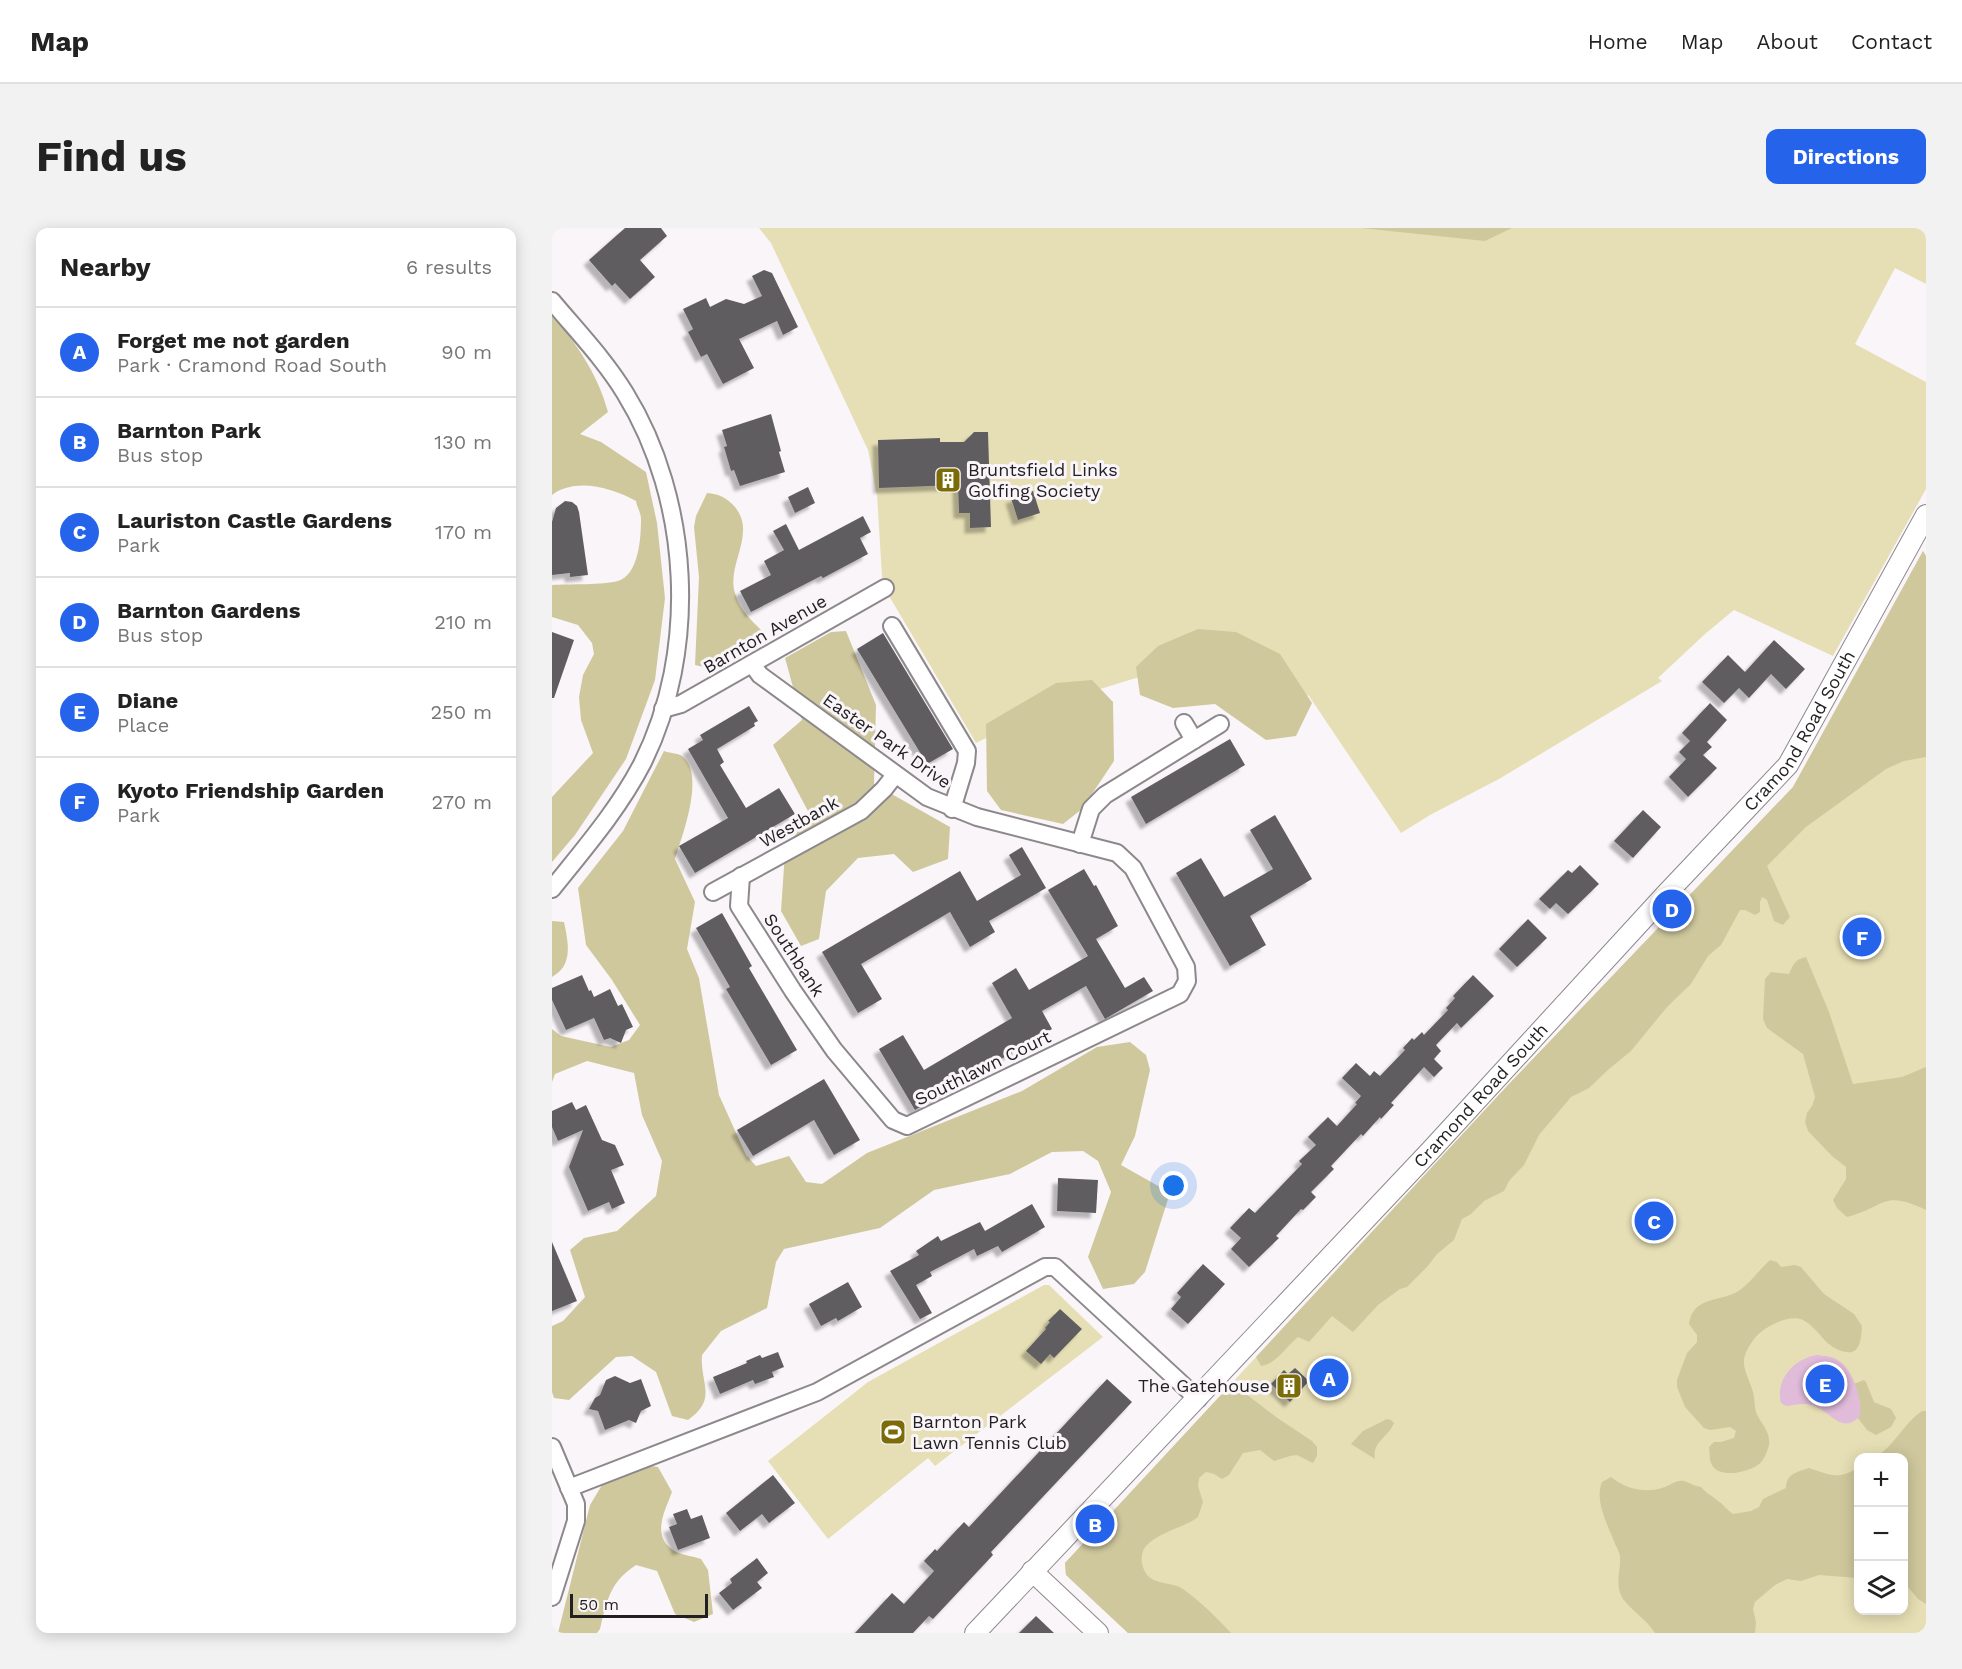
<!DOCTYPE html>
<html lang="en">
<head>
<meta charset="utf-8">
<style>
	:root { --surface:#fff; --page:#f2f2f2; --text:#222; --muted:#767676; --line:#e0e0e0; --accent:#2563eb }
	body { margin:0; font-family:"Work Sans",sans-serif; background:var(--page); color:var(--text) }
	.controls { position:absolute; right:18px; bottom:18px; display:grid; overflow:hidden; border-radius:12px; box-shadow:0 3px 15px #0003 }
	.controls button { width:54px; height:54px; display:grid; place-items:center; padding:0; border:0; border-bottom:2px solid var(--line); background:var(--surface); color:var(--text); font:30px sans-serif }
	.scale { position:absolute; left:18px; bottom:15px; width:138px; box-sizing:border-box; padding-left:6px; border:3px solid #211f21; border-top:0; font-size:16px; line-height:21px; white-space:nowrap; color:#211f21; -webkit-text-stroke:4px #faf5f9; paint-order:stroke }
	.you { position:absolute; left:622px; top:958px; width:21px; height:21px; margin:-15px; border:4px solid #fff; border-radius:50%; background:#1a73e8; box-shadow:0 0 0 9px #1a73e833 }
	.badge { display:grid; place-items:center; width:39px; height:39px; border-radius:50%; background:var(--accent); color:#fff; font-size:20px; font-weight:700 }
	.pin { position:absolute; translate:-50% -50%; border:3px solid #fff; box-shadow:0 2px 6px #0006 }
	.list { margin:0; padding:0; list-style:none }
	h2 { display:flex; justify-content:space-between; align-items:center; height:78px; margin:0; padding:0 24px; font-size:26px }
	h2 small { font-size:20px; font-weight:400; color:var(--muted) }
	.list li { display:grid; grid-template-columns:39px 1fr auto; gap:18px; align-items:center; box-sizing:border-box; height:90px; padding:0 24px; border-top:2px solid var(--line) }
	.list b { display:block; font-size:22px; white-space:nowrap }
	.list p { margin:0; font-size:20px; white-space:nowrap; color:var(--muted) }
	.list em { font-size:20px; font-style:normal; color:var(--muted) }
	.icon { flex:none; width:33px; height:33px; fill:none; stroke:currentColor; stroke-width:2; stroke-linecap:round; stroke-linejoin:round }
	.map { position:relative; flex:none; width:1374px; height:1405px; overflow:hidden; border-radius:12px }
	header { display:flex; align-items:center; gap:36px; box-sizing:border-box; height:84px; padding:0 30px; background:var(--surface); border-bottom:2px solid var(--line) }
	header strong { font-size:28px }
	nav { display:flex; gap:33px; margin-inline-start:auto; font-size:21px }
	.intro { display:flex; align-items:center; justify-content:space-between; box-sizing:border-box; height:144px; padding:0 36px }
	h1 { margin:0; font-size:42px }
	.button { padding:15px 27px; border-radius:12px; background:var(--accent); color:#fff; font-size:21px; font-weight:700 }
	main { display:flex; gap:36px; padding:0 36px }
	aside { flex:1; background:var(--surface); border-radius:12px; box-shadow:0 3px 15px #0003 }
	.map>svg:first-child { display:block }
</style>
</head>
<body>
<header>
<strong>Map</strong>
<nav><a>Home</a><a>Map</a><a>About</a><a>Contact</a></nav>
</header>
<div class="intro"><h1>Find us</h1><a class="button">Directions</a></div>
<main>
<aside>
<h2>Nearby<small>6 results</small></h2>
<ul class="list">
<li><span class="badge">A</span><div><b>Forget me not garden</b><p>Park · Cramond Road South</p></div><em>90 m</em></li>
<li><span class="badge">B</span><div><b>Barnton Park</b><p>Bus stop</p></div><em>130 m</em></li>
<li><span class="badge">C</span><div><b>Lauriston Castle Gardens</b><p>Park</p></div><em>170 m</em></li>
<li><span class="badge">D</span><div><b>Barnton Gardens</b><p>Bus stop</p></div><em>210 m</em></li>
<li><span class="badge">E</span><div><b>Diane</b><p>Place</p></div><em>250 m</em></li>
<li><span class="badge">F</span><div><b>Kyoto Friendship Garden</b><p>Park</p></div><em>270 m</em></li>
</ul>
</aside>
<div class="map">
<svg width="1374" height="1405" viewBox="0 0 1374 1405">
	<defs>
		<filter id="shadow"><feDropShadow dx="-5.5" dy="5.5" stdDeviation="1.5" flood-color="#0004"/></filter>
	</defs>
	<rect width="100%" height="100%" fill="#faf5f9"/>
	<g fill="#e6dfb5" fill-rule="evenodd">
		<path d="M207 0H1374V56L1343 40 1303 116 1374 154V261L1281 428 1182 382 1153 406 1106 450 1110 453 947 551 878 587 849 605 757 468 659 427 509 473 424 515 337 368 330 348 325 267 316 222 219 15Z"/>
		<path d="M1371 323 1374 328V1405H576L514 1347 513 1335 956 857 1241 559ZM1306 1230H1352V1382H1306Z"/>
		<path d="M492 1057H497L551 1109 383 1238 376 1230 276 1311 216 1233 316 1154Z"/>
	</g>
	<g fill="#cfc89d">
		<path d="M809 0H960L933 13Z"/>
		<path d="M0 85C25 118 45 144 56 184L28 206 49 214 94 244 105 295 113 370 103 452 74 531 23 607 0 634V569L41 525 29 492 27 469 31 447 42 426 40 415 26 397 0 389V357C17 356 51 357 66 353 87 347 89 309 89 291 89 285 85 279 84 273 60 260 24 249 0 267Z"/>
		<path d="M155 265C167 266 174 269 183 279 205 306 174 337 183 365 187 381 199 392 210 403L205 409 152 439 143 437 147 349 142 299 144 288Z"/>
		<path d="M1371 323 1374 328V529L1352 533 1334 541 1254 599 1215 638 1238 689 1231 697 1222 693 1215 672 1210 669 1208 674V684L1203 687 1193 682H1188L1169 717 1156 728 1139 756 1115 779 1079 823 1057 841 1037 860 1019 869 987 907 972 937 957 953 952 963 932 973 919 986 910 991 902 1012 885 1026 875 1039 855 1059 848 1061 826 1077 801 1104 780 1088 757 1114 746 1109C734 1119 724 1136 709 1138L704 1129 956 857 1241 559Z"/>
		<path d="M646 401 684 404 728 426 760 475 744 508 714 512 663 476 621 480 588 467 584 439 606 418Z"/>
		<path d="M294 403 324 477 322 556 398 599 396 631 361 644 342 626 306 630 274 663 267 711 249 718 229 683 233 624 257 585 221 517 250 492 233 430 279 404Z"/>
		<path d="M540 452 561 474 562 533 530 581 511 596 449 582 435 563 434 496 504 455Z"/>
		<path d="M112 523C117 525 126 525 130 528 154 546 130 608 123 631L143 674 135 721 147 750 167 867 194 927 204 938 237 928 254 954 270 956 315 925 470 863 545 819 578 814 594 827 598 842 583 908 569 937 608 959 616 971 593 1044 582 1056 551 1061 536 1029 559 964 546 933 531 923 500 924 458 946 382 962 328 1000 232 1021 224 1034 215 1080 169 1103 150 1127C148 1157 166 1170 136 1192L120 1188 104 1144 80 1128 64 1129 17 1172 2 1170 0 1164V1098L11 1093 33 1069 18 1022 32 1010 65 1003 104 968 110 933 90 887 82 845 35 833 3 846 0 854V801L9 808 59 819 77 812 88 797 60 752 34 717 26 660 71 603Z"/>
		<path d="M0 693 12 694C16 714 22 737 0 749Z"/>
		<path d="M1254 729 1277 784 1301 856 1350 849 1374 839V982C1330 961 1334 979 1295 989L1285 980 1281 972 1294 951V939L1280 928 1256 903 1253 894 1255 885 1260 878 1263 869 1251 826 1215 800 1211 791 1213 751 1219 744 1237 746C1241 736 1244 731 1254 729Z"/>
		<path d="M1218 1032 1225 1034 1229 1039 1243 1037 1249 1039 1272 1066 1302 1086 1310 1098C1309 1109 1309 1127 1294 1124 1273 1121 1267 1100 1251 1092 1237 1085 1210 1100 1202 1111 1186 1133 1192 1138 1200 1161 1203 1168 1202 1176 1204 1184 1208 1195 1219 1203 1217 1217 1215 1224 1212 1233 1206 1237 1196 1244 1168 1251 1160 1237 1157 1232 1158 1225 1157 1219L1162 1214H1169L1182 1210 1184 1203 1178 1199 1158 1202 1152 1200 1133 1179 1125 1159V1152L1135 1125 1145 1114V1107L1137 1096C1141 1067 1169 1075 1188 1062 1199 1054 1208 1041 1218 1032Z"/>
		<path d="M1312 1152 1314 1154 1322 1174 1339 1181 1344 1190 1339 1199 1324 1207 1315 1202 1306 1190 1308 1175 1302 1156Z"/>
		<path d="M680 1155 724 1189 760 1213 765 1219V1228L761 1235 745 1227 738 1228 722 1233 708 1222 691 1225 677 1247 670 1251 662 1246 654 1244 647 1250 646 1258 651 1274 646 1289C630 1301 608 1303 594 1318 587 1326 589 1340 596 1348 605 1357 621 1354 631 1361 648 1373 664 1389 679 1405H576L514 1347 513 1335Z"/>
		<path d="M1370 1183H1374V1376L1366 1371 1355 1358H1352V1230L1324 1229C1343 1217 1352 1195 1370 1183Z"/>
		<path d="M835 1191 839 1192 842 1195C836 1210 820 1213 823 1231L799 1216 811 1203Z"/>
		<path d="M92 1237 106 1239 120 1264C113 1283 99 1307 121 1322 128 1327 141 1328 149 1331L156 1342 161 1386 142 1394 123 1386 105 1343 84 1337C58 1354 55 1372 48 1401L45 1405H6L38 1277 50 1257Z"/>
		<path d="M1257 1240C1278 1247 1286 1252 1306 1240V1350L1267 1347 1249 1353 1235 1351 1223 1357 1203 1374 1201 1381 1204 1394 1203 1405H1103C1095 1392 1078 1381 1071 1371 1062 1356 1069 1344 1068 1329 1068 1325 1065 1320 1063 1316 1056 1297 1042 1273 1050 1254L1059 1249C1074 1261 1093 1266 1113 1259 1119 1257 1124 1252 1131 1253 1137 1254 1141 1258 1149 1259 1154 1265 1159 1267 1165 1272 1171 1276 1175 1282 1181 1286L1199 1283 1207 1279 1211 1271 1234 1260C1234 1246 1245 1244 1257 1240Z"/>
	</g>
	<path fill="#e0bbda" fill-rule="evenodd" d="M1265 1127C1272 1128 1278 1128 1284 1131 1301 1140 1310 1170 1308 1188 1290 1207 1279 1184 1262 1178 1253 1174 1243 1177 1234 1178L1229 1175C1223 1151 1243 1130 1265 1127ZM1263 1145 1277 1148 1282 1158 1281 1161 1276 1163 1253 1157 1252 1155 1253 1150Z"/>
	<g fill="#615d61" filter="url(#shadow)">
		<path d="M73 0H109L115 8 88 32 103 49 78 71 63 55 60 58 37 32Z"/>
		<path d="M212 42 220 45 246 99 231 107 225 93 187 111 202 140 171 156 155 126 149 129 136 104 141 101 131 81 154 70 158 79 174 71 192 76 210 68 200 48Z"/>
		<path d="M219 186 229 223 227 224 233 244 188 258 182 242 179 243 172 219 175 218 170 202Z"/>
		<path d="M422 204H436L439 299 418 300V285H407L406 257 327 260 326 212 388 210V214H412Z"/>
		<path d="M256 259 263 275 243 285 236 269Z"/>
		<path d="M481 263 488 285 466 292 459 270Z"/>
		<path d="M13 273 20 274 25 278 27 284 36 347 18 349V345L0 347V294L4 280Z"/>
		<path d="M311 288 319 304 308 310 316 326 271 350 269 348 199 384 188 363 219 347 212 333 232 322 221 303 234 296 247 322Z"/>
		<path d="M0 404 22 412 2 470H0Z"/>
		<path d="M331 405 401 521 375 536 305 421Z"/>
		<path d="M1222 412 1253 441 1234 461 1219 446 1197 470 1187 460 1172 475 1150 454 1176 427 1193 444Z"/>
		<path d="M1158 475 1175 492 1155 514 1160 519 1151 527 1165 540 1136 569 1117 549 1134 531 1127 524 1138 513 1130 505Z"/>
		<path d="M197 478 206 493 202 495 203 498 165 521 172 534 168 537 194 580 227 560 243 586 143 645 127 618 176 590 136 521 151 512 148 507Z"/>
		<path d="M678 511 693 537 594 596 579 569Z"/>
		<path d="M1091 582 1109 599 1081 630 1062 613Z"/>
		<path d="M723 587 760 651 698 688 714 717 678 738 624 645 649 630 672 669 721 641 698 602Z"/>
		<path d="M470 619 494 660 437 693 443 704 418 719 398 684 309 736 330 771 306 785 270 724 408 643 425 673 469 647 457 627Z"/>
		<path d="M1028 637 1047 656 1016 686 1004 675 998 681 987 671 1016 642 1020 645Z"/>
		<path d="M532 641 542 658 544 657 566 698 544 711 573 760 592 749 601 763 553 791 534 758 490 783 500 801 363 882 327 821 351 807 372 842 460 790 440 755 464 740 477 762 536 728 496 662Z"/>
		<path d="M170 685 200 738 197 740 245 822 219 837 174 761 178 759 144 700Z"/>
		<path d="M976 691 995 710 965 739 947 721Z"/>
		<path d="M30 747 37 763 39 762 42 769 58 761 66 778 70 776 81 799 74 802 69 815 58 810 52 812 42 790 14 802 0 772V760Z"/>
		<path d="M921 747 942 768 909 800 905 795 884 817 889 823 882 831 891 840 882 849 872 839 839 875 842 877 829 891 828 889 811 908 809 906 779 938 782 941 759 964 764 969 751 982 749 981 724 1008 727 1010 697 1039 679 1021 689 1010 678 1000 697 980 703 985 750 936 747 933 764 917 756 909 776 889 785 898 805 876 803 875 809 868 790 850 804 835 818 848 822 843 828 848 853 822 851 820 860 810 862 812 870 804 872 807 896 782 894 780 903 770 901 768Z"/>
		<path d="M272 851 308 912 282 927 262 892 201 928 185 902Z"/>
		<path d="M20 874 24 882 34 877 50 912 63 917 72 937 59 942 73 975 60 981 57 974 36 983 17 939 31 902 6 913 0 899V883Z"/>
		<path d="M506 950 546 952 544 985 505 983Z"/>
		<path d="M480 976 493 999 450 1024 446 1018 425 1028 422 1021 378 1044 380 1048 364 1057 380 1085 368 1091 338 1043 367 1027 364 1023 386 1008 389 1013 428 994 433 1003Z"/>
		<path d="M0 1014 25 1073 0 1083Z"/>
		<path d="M651 1036 673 1056 636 1096 619 1081 629 1069 625 1065Z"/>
		<path d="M296 1054 310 1079 286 1093 284 1090 269 1098 257 1076Z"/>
		<path d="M508 1081 530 1101 502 1130 498 1126 489 1136 474 1123 494 1101 493 1100 498 1094 496 1093Z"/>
		<path d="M226 1124 232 1139 220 1144 222 1149 203 1156 201 1152 168 1166 161 1149 195 1135 194 1133 208 1127 210 1130Z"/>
		<path d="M743 1140 757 1153 738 1174 719 1156 732 1142 736 1146Z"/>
		<path d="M63 1148 78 1155 89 1151 99 1178 89 1183 84 1195 77 1192 53 1202 46 1183 37 1181 43 1170 48 1167 54 1152Z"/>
		<path d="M555 1151 580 1174 439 1324 441 1327 381 1391 377 1388 361 1405H303L340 1365 352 1376 382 1343 372 1333 383 1321 385 1323 412 1294 417 1299Z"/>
		<path d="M221 1247 243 1275 217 1295 210 1286 188 1303 174 1285Z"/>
		<path d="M135 1281 139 1291 150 1287 158 1310 126 1322 117 1299 125 1296 121 1286Z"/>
		<path d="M205 1330 216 1345 205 1354 210 1360 181 1382 167 1365 180 1355 178 1351Z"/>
		<path d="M484 1388 502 1405H467Z"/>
	</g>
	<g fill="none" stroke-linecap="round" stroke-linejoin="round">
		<g stroke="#8d888c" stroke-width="20">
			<g id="minor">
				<path d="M0 73C25 103 53 132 73 165 139 272 147 423 90 536 66 582 32 621 0 661"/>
				<path d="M340 398 415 523 414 535 400 581"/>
				<path d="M111 481 129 476 333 360"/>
				<path d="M632 495 642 512"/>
				<path d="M528 616 539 581 553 567 668 496"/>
				<path d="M189 648 187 678 241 763 282 822 341 892 355 898 628 766 635 753 634 739 581 640 565 625 425 589 375 569 208 447 200 436"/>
				<path d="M161 664 309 583 332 561 343 547"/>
				<path d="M0 1219 24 1276V1293L0 1369"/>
				<path d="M17 1260 265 1164 493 1039H503L646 1171"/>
			</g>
		</g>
		<g stroke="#8d888c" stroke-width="22">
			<g id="tertiary">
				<path d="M480 1343 546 1405"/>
				<path id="s1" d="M423 1405 879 922 1114 666 1236 537 1374 287"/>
			</g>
		</g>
		<use href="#minor" stroke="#fff" stroke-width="16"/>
		<use href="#tertiary" stroke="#fff" stroke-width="20"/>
	</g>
	<defs>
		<g id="building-square" transform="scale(1.35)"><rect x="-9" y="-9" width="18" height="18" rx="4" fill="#7b6c07" stroke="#faf5f9"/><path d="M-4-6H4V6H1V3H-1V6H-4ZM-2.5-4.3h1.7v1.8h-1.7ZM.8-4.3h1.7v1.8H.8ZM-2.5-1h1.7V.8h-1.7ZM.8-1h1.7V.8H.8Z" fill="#fff"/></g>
		<g id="stadium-square" transform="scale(1.35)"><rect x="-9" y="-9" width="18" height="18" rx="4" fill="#7b6c07" stroke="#faf5f9"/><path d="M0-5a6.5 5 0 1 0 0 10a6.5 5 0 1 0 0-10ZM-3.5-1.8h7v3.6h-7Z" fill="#fff"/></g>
	</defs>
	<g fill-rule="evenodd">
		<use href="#building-square" x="396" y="252"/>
		<use href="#building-square" x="737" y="1158"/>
		<use href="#stadium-square" x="341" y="1204"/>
	</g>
	<g text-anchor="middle" stroke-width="6" stroke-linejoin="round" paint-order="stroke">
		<g font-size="18" fill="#211f21" stroke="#faf5f9" text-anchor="start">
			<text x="416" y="248">Bruntsfield Links<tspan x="416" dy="21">Golfing Society</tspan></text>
			<text x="718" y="1164" text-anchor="end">The Gatehouse</text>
			<text x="360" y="1200">Barnton Park<tspan x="360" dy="21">Lawn Tennis Club</tspan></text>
		</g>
		<g font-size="18" fill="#211f21" stroke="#faf5f9">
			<text transform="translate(213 406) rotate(-30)" y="6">Barnton Avenue</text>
			<text dy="6" stroke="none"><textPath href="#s1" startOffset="1224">Cramond Road South</textPath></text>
			<text transform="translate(335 513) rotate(35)" y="6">Easter Park Drive</text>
			<text transform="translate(247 594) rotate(-29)" y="6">Westbank</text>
			<text transform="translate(242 727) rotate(57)" y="6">Southbank</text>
			<text transform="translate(431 840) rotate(-26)" y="6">Southlawn Court</text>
			<text dy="6" stroke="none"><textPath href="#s1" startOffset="738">Cramond Road South</textPath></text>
		</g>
	</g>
</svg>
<div class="controls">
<button>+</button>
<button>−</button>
<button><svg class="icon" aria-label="layers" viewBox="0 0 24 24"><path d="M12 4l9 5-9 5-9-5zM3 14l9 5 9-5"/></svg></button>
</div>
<div class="scale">50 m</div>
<div class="you"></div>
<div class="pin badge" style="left:777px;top:1150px">A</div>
<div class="pin badge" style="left:543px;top:1296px">B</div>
<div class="pin badge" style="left:1102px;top:993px">C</div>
<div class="pin badge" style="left:1120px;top:681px">D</div>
<div class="pin badge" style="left:1273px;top:1156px">E</div>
<div class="pin badge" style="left:1310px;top:709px">F</div>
</div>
</main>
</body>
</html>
